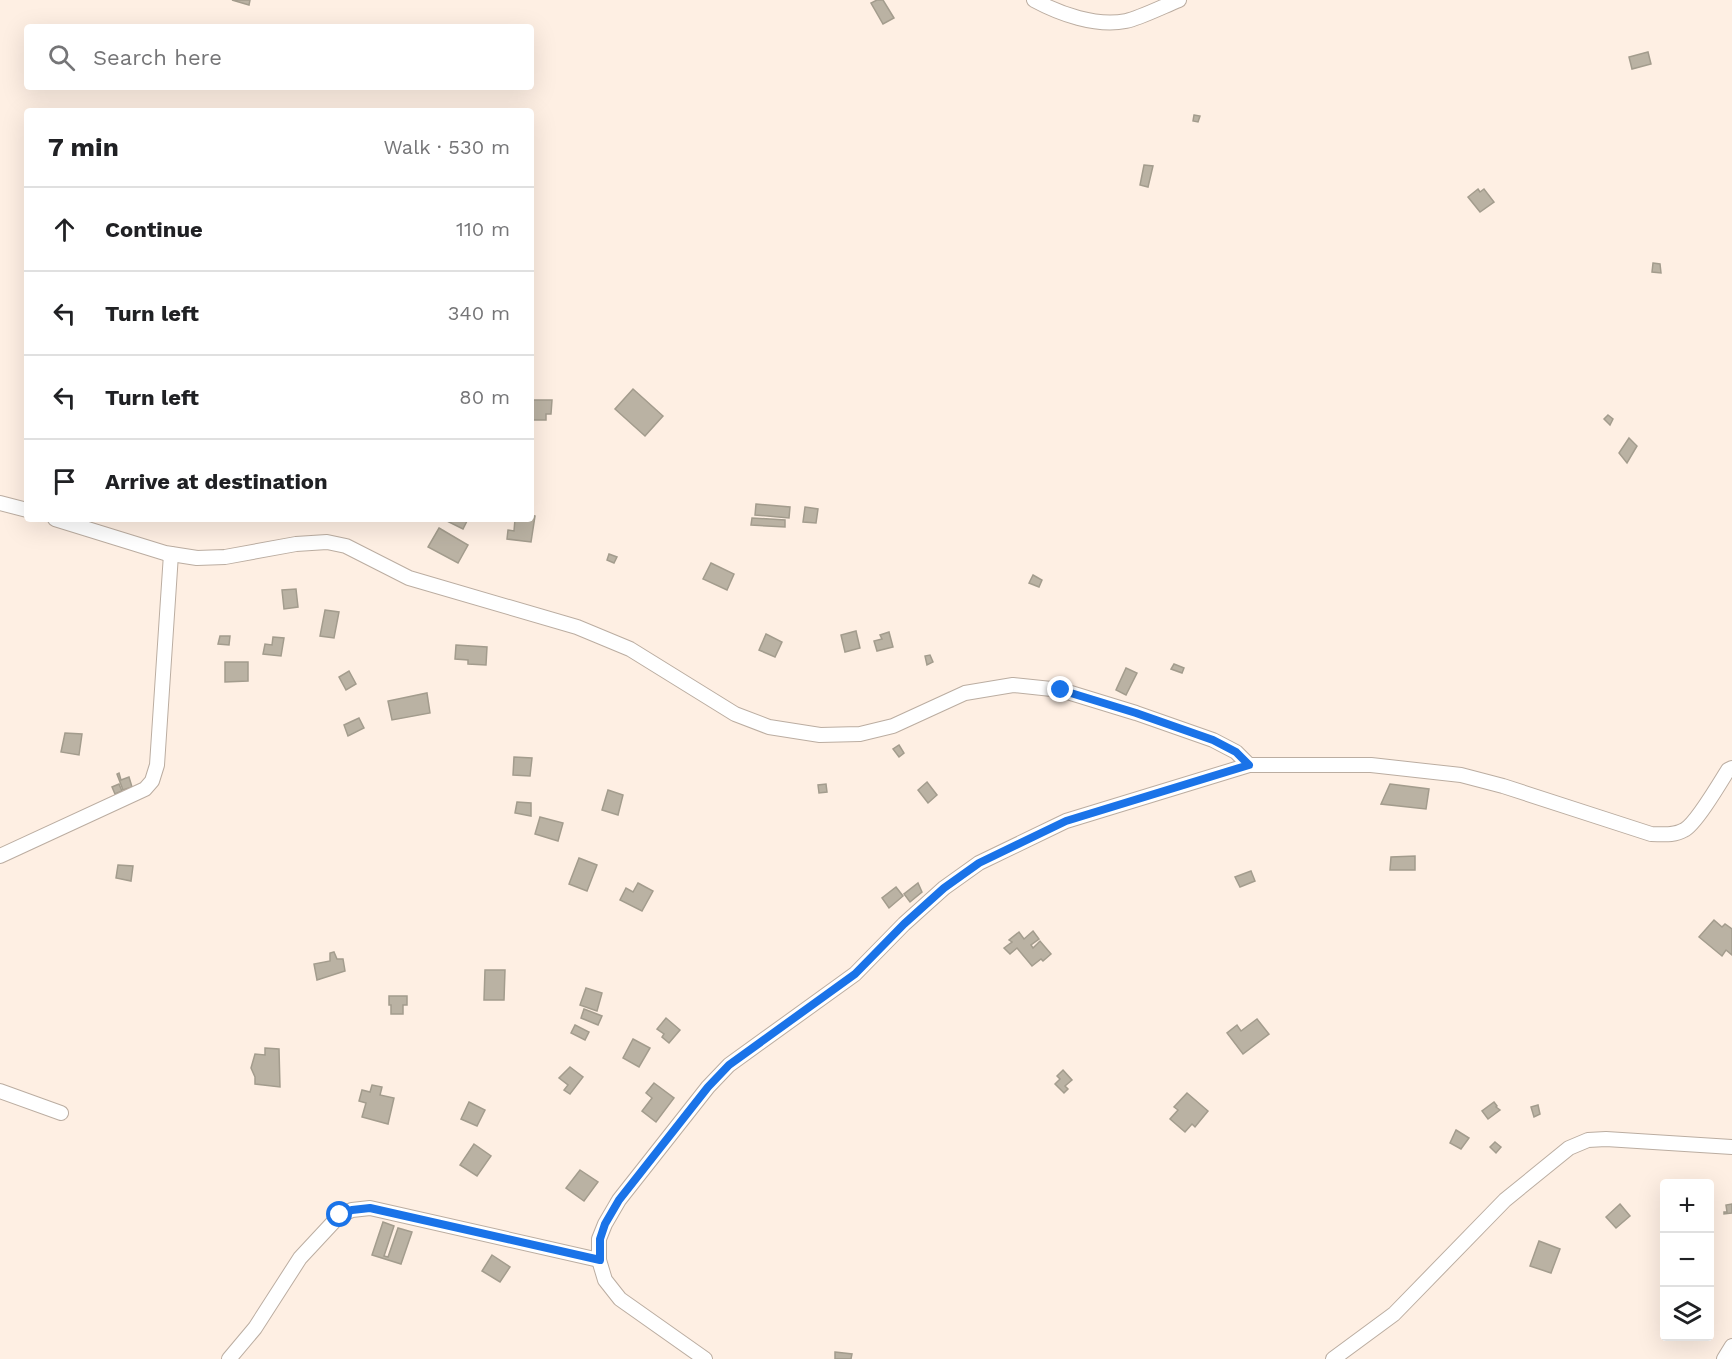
<!DOCTYPE html>
<html lang="en">
<head>
<meta charset="utf-8">
<style>
	:root { --surface:#fff; --page:#f2f2f2; --text:#202124; --muted:#757577; --line:#e0e0e0 }
	body { margin:0; font-family:"Work Sans",sans-serif; background:var(--page); color:var(--text) }
	.controls { position:absolute; right:18px; bottom:18px; display:grid; overflow:hidden; border-radius:6px; box-shadow:0 6px 24px #0002 }
	.controls button { width:54px; height:54px; display:grid; place-items:center; padding:0; border:0; border-bottom:2px solid var(--line); background:var(--surface); color:var(--text); font:30px sans-serif }
	.stop { position:absolute; width:18px; height:18px; margin:-14px; border:4px solid #1a73e8; border-radius:50%; background:#fff }
	.stop.end { background:#1a73e8; border-color:#fff; box-shadow:0 2px 6px #0008 }
	.list { margin:0; padding:0; list-style:none }
	h2 { display:flex; justify-content:space-between; align-items:center; height:78px; margin:0; padding:0 24px; font-size:26px }
	h2 small { font-size:20px; font-weight:400; color:var(--muted) }
	.list li { display:grid; grid-template-columns:39px 1fr auto; gap:18px; align-items:center; box-sizing:border-box; height:84px; padding:0 24px; border-top:2px solid var(--line) }
	.list b { display:block; font-size:22px; white-space:nowrap }
	.list em { font-size:20px; font-style:normal; color:var(--muted) }
	.icon { flex:none; width:33px; height:33px; fill:none; stroke:currentColor; stroke-width:2; stroke-linecap:round; stroke-linejoin:round }
	.map { position:relative; flex:none; width:1732px; height:1359px; overflow:hidden }
	.search { position:absolute; background:var(--surface); box-shadow:0 6px 24px #0002; left:24px; top:24px; width:510px; height:66px; display:flex; align-items:center; gap:15px; box-sizing:border-box; padding:0 21px; border-radius:6px; color:var(--muted); font-size:22px }
	.panel { position:absolute; background:var(--surface); box-shadow:0 6px 24px #0002; left:24px; top:108px; width:510px; height:414px; border-radius:6px }
	.map>svg:first-child { display:block }
</style>
</head>
<body>
<div class="map">
<svg width="1732" height="1359" viewBox="0 0 1732 1359">
	<rect width="100%" height="100%" fill="#feefe3"/>
	<g fill="#bab2a3" stroke="#a39c8d" stroke-width="1.5">
		<path d="M232 0H250L249 5Z"/>
		<path d="M877 0H883L894 18 883 24 871 3Z"/>
		<path d="M1648 52 1651 64 1632 69 1629 57Z"/>
		<path d="M1194 115 1200 116 1198 122 1193 121Z"/>
		<path d="M1144 165 1153 166 1148 187 1140 185Z"/>
		<path d="M1478 189 1480 192 1484 189 1494 202 1480 212 1468 197Z"/>
		<path d="M1653 263 1660 264 1661 273 1652 272Z"/>
		<path d="M633 389 663 416 645 436 615 409Z"/>
		<path d="M531 400H552L551 414H546V420H531Z"/>
		<path d="M1608 415 1613 419 1610 425 1604 419Z"/>
		<path d="M1629 438 1637 446 1627 463 1619 453Z"/>
		<path d="M756 504 790 507 789 518 755 515Z"/>
		<path d="M805 507 818 509 816 523 803 522Z"/>
		<path d="M531 515 535 516 531 542 507 539 508 530 514 531 515 519H531Z"/>
		<path d="M752 518 785 520V527L751 525Z"/>
		<path d="M443 519H468L463 529Z"/>
		<path d="M439 528 468 545 458 563 428 547Z"/>
		<path d="M609 554 617 557 614 563 607 560Z"/>
		<path d="M711 563 734 574 727 590 703 579Z"/>
		<path d="M1033 575 1042 580 1039 587 1029 583Z"/>
		<path d="M296 589 298 607 284 609 282 590Z"/>
		<path d="M325 610 339 612 334 638 320 636Z"/>
		<path d="M856 631 860 648 845 652 841 635Z"/>
		<path d="M889 632 893 647 877 651 874 641 882 639 880 635Z"/>
		<path d="M766 634 782 642 775 657 759 650Z"/>
		<path d="M220 636H230L229 645 218 644Z"/>
		<path d="M273 637 284 638 281 656 263 654 265 644 272 645Z"/>
		<path d="M456 645 487 647 486 665 468 664V660L455 659Z"/>
		<path d="M930 655 933 662 927 665 925 656Z"/>
		<path d="M225 662H248V681L225 682Z"/>
		<path d="M1174 664 1184 668 1182 673 1171 669Z"/>
		<path d="M1126 668 1137 673 1126 695 1116 690Z"/>
		<path d="M349 671 356 684 346 690 339 677Z"/>
		<path d="M427 693 430 713 392 720 388 701Z"/>
		<path d="M359 718 364 728 348 736 344 725Z"/>
		<path d="M65 733 82 734 79 755 61 752Z"/>
		<path d="M899 745 904 753 899 757 893 749Z"/>
		<path d="M514 757 532 758 530 776 513 775Z"/>
		<path d="M119 773 121 780 129 777 132 787 123 790 117 774Z"/>
		<path d="M927 782 937 795 928 803 918 790Z"/>
		<path d="M119 784 122 791 115 794 112 787Z"/>
		<path d="M826 784 827 792 819 793 818 785Z"/>
		<path d="M1390 784 1429 789 1426 809 1381 804Z"/>
		<path d="M608 790 623 795 618 815 602 810Z"/>
		<path d="M517 802 531 803V816L515 813Z"/>
		<path d="M540 817 563 823 558 841 535 834Z"/>
		<path d="M1415 856V870H1390L1391 857Z"/>
		<path d="M579 858 597 865 587 891 569 884Z"/>
		<path d="M118 865 133 866 131 881 116 878Z"/>
		<path d="M1251 871 1255 881 1240 887 1235 877Z"/>
		<path d="M638 883 653 891 642 911 620 900 626 888 633 892Z"/>
		<path d="M918 883 922 892 910 902 904 894Z"/>
		<path d="M896 887 903 896 889 908 882 898Z"/>
		<path d="M1714 920 1722 927 1725 924 1732 929V955L1726 950 1722 956 1699 937Z"/>
		<path d="M1033 931 1039 939 1031 945 1033 948 1040 941 1051 954 1043 961 1041 959 1032 966 1017 948 1010 954 1004 948 1012 942 1009 940 1019 932 1024 939Z"/>
		<path d="M334 952 337 959H343L345 971 317 980 314 964 330 961V953Z"/>
		<path d="M485 970H505L504 1000H484Z"/>
		<path d="M586 988 602 993 597 1011 580 1005Z"/>
		<path d="M389 996H407V1005H403V1014H391V1005H389Z"/>
		<path d="M584 1009 602 1016 598 1025 581 1018Z"/>
		<path d="M666 1018 680 1030 669 1043 662 1037 664 1034 657 1029Z"/>
		<path d="M1257 1019 1269 1034 1243 1054 1227 1033 1237 1025 1241 1031Z"/>
		<path d="M575 1025 589 1032 585 1040 571 1033Z"/>
		<path d="M633 1039 650 1048 639 1067 623 1058Z"/>
		<path d="M265 1048 279 1049 280 1087 255 1084V1077L251 1068 255 1054 265 1055Z"/>
		<path d="M570 1067 583 1077 570 1094 564 1090 568 1085 559 1078Z"/>
		<path d="M1063 1070 1072 1080 1065 1086 1068 1089 1064 1093 1055 1084 1060 1079 1057 1076Z"/>
		<path d="M654 1083 674 1098 656 1122 642 1111 652 1098 646 1093Z"/>
		<path d="M372 1085 382 1087 380 1095 394 1098 388 1124 362 1117 366 1103 359 1101 362 1090 370 1092Z"/>
		<path d="M1187 1093 1208 1111 1195 1127 1192 1124 1185 1132 1170 1119 1178 1110 1174 1107Z"/>
		<path d="M469 1102 485 1110 477 1126 461 1119Z"/>
		<path d="M1494 1102 1497 1106 1496 1107 1500 1110 1488 1119 1482 1111Z"/>
		<path d="M1538 1105 1540 1114 1534 1117 1531 1107Z"/>
		<path d="M1456 1130 1469 1138 1461 1149 1450 1143Z"/>
		<path d="M1495 1142 1501 1147 1496 1153 1490 1147Z"/>
		<path d="M474 1144 491 1156 477 1176 460 1165Z"/>
		<path d="M580 1170 598 1182 584 1201 566 1188Z"/>
		<path d="M1620 1204 1630 1216 1616 1228 1606 1217Z"/>
		<path d="M1732 1204V1213L1724 1214V1212H1727L1726 1205Z"/>
		<path d="M383 1222 394 1226 384 1256 388 1257 398 1228 412 1232 401 1264 372 1255Z"/>
		<path d="M1539 1241 1560 1249 1551 1273 1530 1266Z"/>
		<path d="M492 1255 510 1267 500 1282 482 1271Z"/>
		<path d="M835 1352 852 1354 851 1359H835Z"/>
	</g>
	<g fill="none" stroke-linecap="round" stroke-linejoin="round">
		<g stroke="#bbada1" stroke-width="16">
			<g id="street">
				<path d="M1034 0C1060 14 1096 27 1126 21 1140 18 1164 6 1179 0"/>
				<path d="M0 503 27 510"/>
				<path d="M55 519 165 553 197 558 225 557 296 544 327 542 346 546 409 578 577 627 630 649 735 714 769 727 820 735 860 734 893 726 965 693 1013 685 1061 690 1136 713 1213 740 1236 752 1249 765"/>
				<path d="M0 856 145 789 152 781 157 765 171 554"/>
				<path d="M0 1091 61 1113"/>
				<path d="M229 1359 255 1328 300 1258 340 1215 352 1210 370 1208 599 1260"/>
				<path d="M705 1359 620 1299 605 1280 599 1260V1239L605 1224 619 1200 708 1087 729 1065 855 974 904 924 944 888 979 863 1066 821 1249 765H1371L1461 775 1503 786 1651 834C1662 834 1674 836 1684 830 1695 825 1720 783 1728 770L1732 768"/>
				<path d="M1333 1359 1394 1314 1505 1200 1569 1148 1588 1140 1606 1139 1732 1147"/>
				<path d="M1724 1359 1732 1346"/>
			</g>
		</g>
		<use href="#street" stroke="#fff" stroke-width="14"/>
	</g>
	<g fill="none" stroke-linecap="round" stroke-linejoin="round">
		<path stroke="#1a73e8" stroke-width="8" d="M340 1215 352 1210 370 1208 600 1260V1239L605 1224 619 1200 708 1087 729 1065 855 974 904 924 944 888 979 863 1066 821 1249 765 1236 752 1213 740 1136 713 1061 690"/>
	</g>
</svg>
<div class="controls">
<button>+</button>
<button>−</button>
<button><svg class="icon" aria-label="layers" viewBox="0 0 24 24"><path d="M12 4l9 5-9 5-9-5zM3 14l9 5 9-5"/></svg></button>
</div>
<div class="stop" style="left:340px;top:1215px"></div>
<div class="stop end" style="left:1061px;top:690px"></div>
<div class="search"><svg class="icon" aria-label="search" viewBox="0 0 24 24"><circle cx="10" cy="10" r="6"/><path d="M15 15l6 6"/></svg>Search here</div>
<section class="panel">
<h2>7 min<small>Walk · 530 m</small></h2>
<ul class="list">
<li><svg class="icon" aria-label="ahead" viewBox="0 0 24 24"><path d="M12 20V5M6 11l6-6 6 6"/></svg><div><b>Continue</b></div><em>110 m</em></li>
<li><svg class="icon" aria-label="left" viewBox="0 0 24 24"><path d="M17 20v-9H6M10 6l-5 5 5 5"/></svg><div><b>Turn left</b></div><em>340 m</em></li>
<li><svg class="icon" aria-label="left" viewBox="0 0 24 24"><path d="M17 20v-9H6M10 6l-5 5 5 5"/></svg><div><b>Turn left</b></div><em>80 m</em></li>
<li><svg class="icon" aria-label="arrive" viewBox="0 0 24 24"><path d="M6 21V4h12l-3 4 3 4H6"/></svg><div><b>Arrive at destination</b></div></li>
</ul>
</section>
</div>
</body>
</html>
